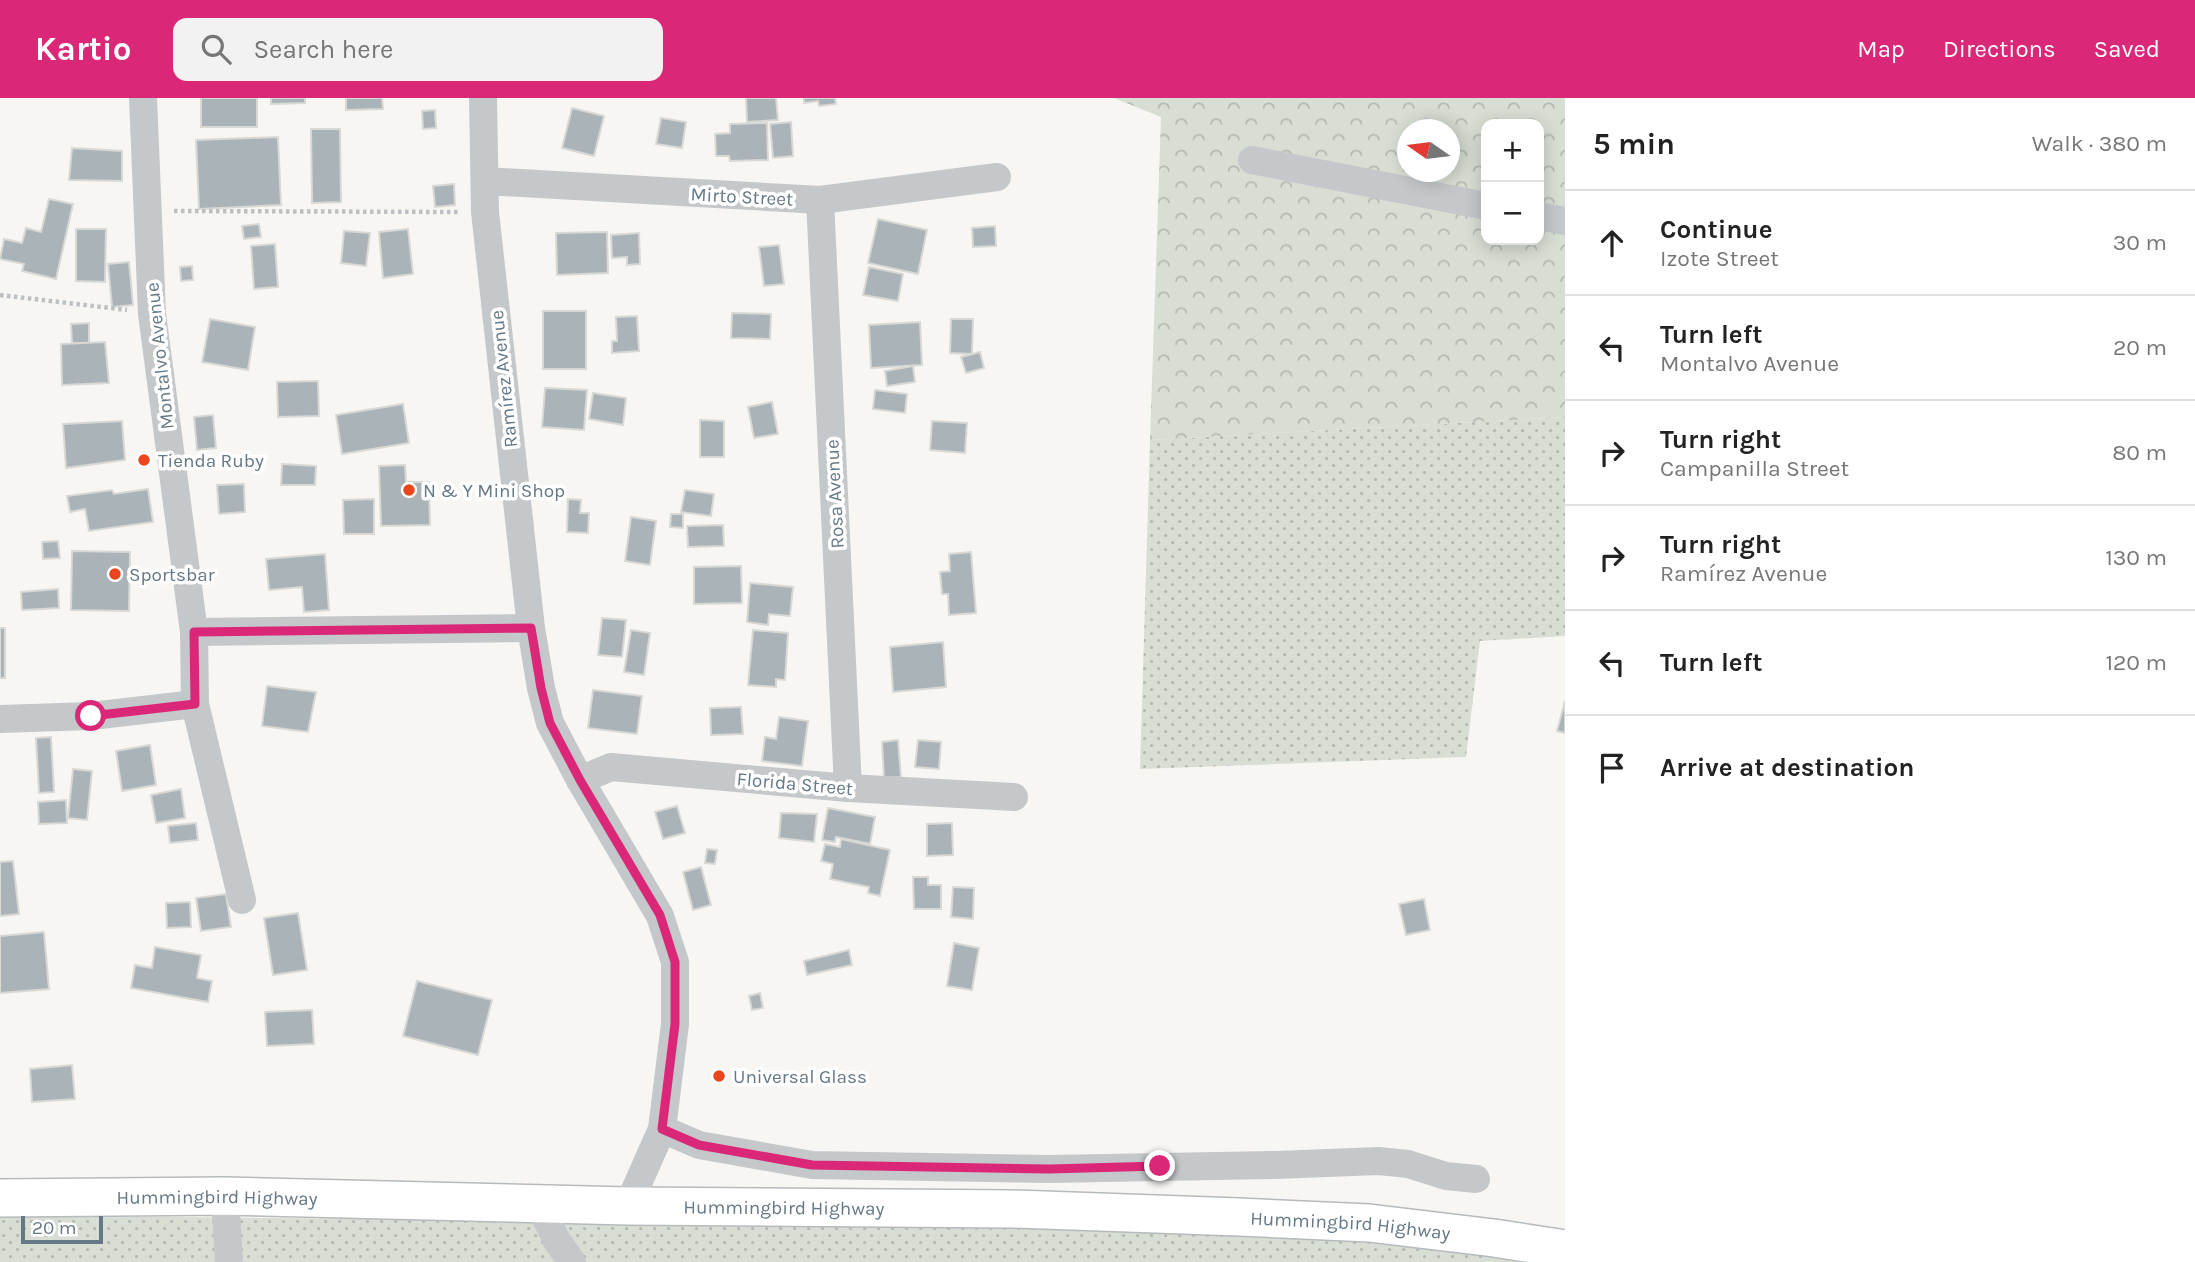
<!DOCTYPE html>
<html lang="en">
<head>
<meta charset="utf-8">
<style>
	:root { --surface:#fff; --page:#f2f2f2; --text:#222; --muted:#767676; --line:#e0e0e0; --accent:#db2777 }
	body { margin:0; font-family:Karla,sans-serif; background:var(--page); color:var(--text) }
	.controls { position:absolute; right:21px; top:21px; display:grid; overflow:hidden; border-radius:14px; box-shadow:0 4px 18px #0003 }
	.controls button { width:63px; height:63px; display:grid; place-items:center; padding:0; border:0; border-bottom:2px solid var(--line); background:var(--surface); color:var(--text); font:35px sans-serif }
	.compass { position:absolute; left:1397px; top:21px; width:63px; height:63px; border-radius:50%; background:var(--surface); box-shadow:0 4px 18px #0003; rotate:284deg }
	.scale { position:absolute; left:21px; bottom:18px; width:82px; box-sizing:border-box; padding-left:7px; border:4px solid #647885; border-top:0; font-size:19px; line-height:24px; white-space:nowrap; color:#647885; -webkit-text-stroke:5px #fff; paint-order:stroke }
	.stop { position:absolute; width:21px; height:21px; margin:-16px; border:5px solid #db2777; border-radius:50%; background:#fff }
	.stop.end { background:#db2777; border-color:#fff; box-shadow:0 2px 7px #0008 }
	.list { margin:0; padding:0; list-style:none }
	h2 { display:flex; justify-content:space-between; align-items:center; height:91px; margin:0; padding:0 28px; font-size:30px }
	h2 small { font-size:23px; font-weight:400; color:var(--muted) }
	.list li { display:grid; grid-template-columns:46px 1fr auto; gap:21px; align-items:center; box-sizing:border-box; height:105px; padding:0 28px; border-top:2px solid var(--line) }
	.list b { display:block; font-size:26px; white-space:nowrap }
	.list p { margin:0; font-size:23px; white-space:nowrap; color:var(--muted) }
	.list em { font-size:23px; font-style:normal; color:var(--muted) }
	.icon { flex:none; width:38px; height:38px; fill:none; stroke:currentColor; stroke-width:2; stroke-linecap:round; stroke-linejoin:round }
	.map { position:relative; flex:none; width:1565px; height:1164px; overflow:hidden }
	header { display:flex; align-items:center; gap:42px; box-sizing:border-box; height:98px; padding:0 35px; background:var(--accent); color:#fff }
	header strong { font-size:33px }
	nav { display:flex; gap:38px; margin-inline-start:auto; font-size:24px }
	.search { width:490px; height:63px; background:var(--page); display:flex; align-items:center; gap:18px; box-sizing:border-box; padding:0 24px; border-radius:14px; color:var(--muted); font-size:26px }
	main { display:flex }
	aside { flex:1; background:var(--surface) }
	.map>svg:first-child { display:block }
</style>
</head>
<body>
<header>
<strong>Kartio</strong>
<div class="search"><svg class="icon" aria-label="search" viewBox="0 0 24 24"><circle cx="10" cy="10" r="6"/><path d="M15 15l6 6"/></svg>Search here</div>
<nav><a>Map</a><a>Directions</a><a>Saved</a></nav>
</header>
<main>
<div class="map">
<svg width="1565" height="1164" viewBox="0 0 1565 1164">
	<defs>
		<pattern id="grass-dots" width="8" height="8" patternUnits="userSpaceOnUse" patternTransform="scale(1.75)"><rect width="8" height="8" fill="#d8ded4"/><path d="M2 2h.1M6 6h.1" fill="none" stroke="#b3b9b2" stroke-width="1.8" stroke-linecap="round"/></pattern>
		<pattern id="forest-crowns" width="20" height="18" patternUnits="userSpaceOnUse" patternTransform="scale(1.75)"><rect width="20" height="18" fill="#d8ded4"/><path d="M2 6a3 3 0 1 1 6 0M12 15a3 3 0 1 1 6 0" fill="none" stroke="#b3b9b2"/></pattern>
	</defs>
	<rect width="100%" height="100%" fill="#f7f6f3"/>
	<g fill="url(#grass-dots)">
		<path d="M1565 319V538L1480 543 1466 659 1140 671 1150 342Z"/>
		<path d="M0 1117C273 1120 546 1123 819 1126 1051 1129 1292 1128 1521 1164H0Z"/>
	</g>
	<path fill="url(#forest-crowns)" fill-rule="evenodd" d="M1114 0H1565V319L1150 342 1161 19ZM1486 26H1539V142H1486ZM1408 32H1450V74H1408Z"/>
	<g fill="#aab3b8" stroke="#d8d8d5" stroke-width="2">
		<rect x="201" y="0" width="56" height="29"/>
		<path d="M271 0H305V5L271 6Z"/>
		<path d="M346 0H382L383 11 346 12Z"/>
		<path d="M746 0H776L778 22 747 24Z"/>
		<path d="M804 0H835L836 6 819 8 818 3 804 5Z"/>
		<path d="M572 10 604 18 594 58 562 50Z"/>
		<path d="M435 12 436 30 423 31 422 13Z"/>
		<path d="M661 20 686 24 682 50 656 46Z"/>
		<path d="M791 24 793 58 773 60 770 26Z"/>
		<path d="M767 25 768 62 730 63 729 58H716L715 36 730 35V26Z"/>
		<path d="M311 31H340L341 104 312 105Z"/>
		<path d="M278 39 281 107 199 111 196 42Z"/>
		<path d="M72 50 122 53V83L69 82Z"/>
		<path d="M454 86 455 107 435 109 433 88Z"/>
		<path d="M49 101 73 106 56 181 22 173 24 166 0 161 4 141 22 145 26 130 41 134Z"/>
		<path d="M878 121 927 132 918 176 868 165Z"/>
		<path d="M259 126 261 139 244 141 242 128Z"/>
		<path d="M995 128 996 148 973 149 972 130Z"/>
		<path d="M76 131H106L105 184 76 183Z"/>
		<path d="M408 131 413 176 383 180 379 134Z"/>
		<path d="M344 133 370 135 366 168 341 165Z"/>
		<path d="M607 134 608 175 557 177 556 135Z"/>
		<path d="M639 135 640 166 627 167V159L612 160 611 137Z"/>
		<path d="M275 146 278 189 254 191 251 148Z"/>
		<path d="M779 147 784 186 764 188 759 149Z"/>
		<path d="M129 164 133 207 112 209 108 166Z"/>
		<path d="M192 168 193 182 181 183 180 169Z"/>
		<path d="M869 169 903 176 898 203 863 197Z"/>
		<rect x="543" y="213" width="43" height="58"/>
		<path d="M732 215 771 216 770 241 731 240Z"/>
		<path d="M637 218 639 253 612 255V243H617L616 219Z"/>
		<path d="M210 221 255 229 248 272 202 264Z"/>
		<path d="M951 221H973L972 256 950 255Z"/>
		<path d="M920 224 922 267 871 270 869 227Z"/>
		<path d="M89 225V245H72L71 226Z"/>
		<path d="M105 244 109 285 62 287 61 246Z"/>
		<path d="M980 254 984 270 966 275 961 259Z"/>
		<path d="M913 268 915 284 887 288 885 273Z"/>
		<path d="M318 283 319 318 278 319 277 284Z"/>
		<path d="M545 290 587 292 584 332 542 329Z"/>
		<path d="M875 292 907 296 905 315 873 311Z"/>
		<path d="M593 295 626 300 623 327 589 321Z"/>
		<path d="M772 304 778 336 754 340 748 309Z"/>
		<path d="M403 306 409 345 342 356 336 317Z"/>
		<path d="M213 317 216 350 197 352 194 319Z"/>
		<path d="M700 322 724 323V359H700Z"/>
		<path d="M122 323 125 362 66 370 63 326Z"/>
		<path d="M932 323 967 325 965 355 930 352Z"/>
		<path d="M282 366 316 368 315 387H281Z"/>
		<path d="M405 367 406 384H429L430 427 381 428 379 368Z"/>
		<path d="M244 386 245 414 219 416 217 387Z"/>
		<path d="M148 391 153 424 89 433 85 411 70 414 67 398 112 392 114 396Z"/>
		<path d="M685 392 714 396 711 418 681 414Z"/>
		<path d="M374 401V436H344L343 402Z"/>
		<path d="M568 401 581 402 580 415H589L588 435 567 434Z"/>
		<path d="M671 416H683V430L670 429Z"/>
		<path d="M631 419 656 423 650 467 625 463Z"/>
		<path d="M723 427 724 448 688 449 687 428Z"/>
		<path d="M58 443 60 460 43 461 42 444Z"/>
		<path d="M72 453 130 454 129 513 71 512Z"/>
		<path d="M971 454 976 515 949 517 948 496H942L940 474 950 473 949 456Z"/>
		<path d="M325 456 329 512 304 514 302 489 269 492 266 461Z"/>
		<path d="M741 468 742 505 694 506V469Z"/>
		<path d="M750 485 793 489 790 518 769 516 768 527 747 524Z"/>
		<path d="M58 491 59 510 22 512 21 494Z"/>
		<path d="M602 520 626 522 622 559 598 557Z"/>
		<rect x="0" y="530" width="5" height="50"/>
		<path d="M631 532 650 535 644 577 624 574Z"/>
		<path d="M753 532 788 535 785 582 776 581V589L748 587Z"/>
		<path d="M943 544 946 589 893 594 890 549Z"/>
		<path d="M267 588 316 594 308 634 262 628Z"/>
		<path d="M593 592 642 598 637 636 588 630Z"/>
		<path d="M1565 603V635L1557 633Z"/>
		<path d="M741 609 743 636 711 637 710 610Z"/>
		<path d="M779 619 808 623 802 668 762 663 765 639 776 641Z"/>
		<path d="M51 639 54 694 39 695 36 640Z"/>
		<path d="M898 642 901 679 884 680 882 644Z"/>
		<path d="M918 642 941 644 939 671 915 669Z"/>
		<path d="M150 647 156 687 122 693 116 653Z"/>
		<path d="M73 671 92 673 87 722 68 720Z"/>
		<path d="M181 691 185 720 156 725 151 697Z"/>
		<path d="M66 702 67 725 39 726 38 704Z"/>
		<path d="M677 708 685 735 663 741 655 714Z"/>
		<path d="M828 710 875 719 870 746 836 739 835 744 822 742Z"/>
		<path d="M781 715 817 716 814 744 779 740Z"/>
		<path d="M196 725 198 742 170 745 168 728Z"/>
		<path d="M952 725 953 757 927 758V726Z"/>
		<path d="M841 741 890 752 880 798 868 795 869 789 830 781 833 766 821 763 825 746 840 749Z"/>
		<path d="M707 751 717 752 715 766 705 765Z"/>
		<path d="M13 763 19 816 0 818V764Z"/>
		<path d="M701 769 711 807 693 812 683 774Z"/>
		<path d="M913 779H928V787H941V811H914Z"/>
		<path d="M953 789 974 790 973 821 951 819Z"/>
		<path d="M226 796 231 829 201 833 196 800Z"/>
		<path d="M1424 801 1430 832 1406 837 1399 806Z"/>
		<path d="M190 804 191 829 167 830 166 805Z"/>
		<path d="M298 815 307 872 273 877 264 820Z"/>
		<path d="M44 834 49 891 0 895V838Z"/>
		<path d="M954 845 979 850 972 892 947 888Z"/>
		<path d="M155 849 201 857 197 880 212 883 208 904 131 890 135 867 152 870Z"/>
		<path d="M849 852 852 867 807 877 804 863Z"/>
		<path d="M417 883 492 902 478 957 403 938Z"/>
		<path d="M760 895 763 910 752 912 749 898Z"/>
		<path d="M312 912 314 946 267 948 265 914Z"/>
		<path d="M72 967 75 1001 32 1004 30 971Z"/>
	</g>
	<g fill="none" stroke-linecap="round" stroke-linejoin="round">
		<g stroke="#b5babd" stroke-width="40">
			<g id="major">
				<path id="s1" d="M0 1100 225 1098 628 1108 1013 1111 1239 1119 1369 1125 1494 1140 1565 1151"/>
			</g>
		</g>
		<g stroke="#bdc0c2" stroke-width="4.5" stroke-dasharray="3.5 3.5" stroke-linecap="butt">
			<path d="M174 113 459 114"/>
			<path d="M0 197 127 212"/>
		</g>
		<g stroke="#c4c8cb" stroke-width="28">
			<path d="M143 0 152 216 194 534 195 606 242 802"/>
			<path d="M483 0 485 114 531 530 541 590 550 625 580 682 660 818 675 864V926L662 1031 628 1108"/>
			<path d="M1252 62 1486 108"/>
			<path d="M485 83 820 102 997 79"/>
			<path d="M820 102 848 690"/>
			<path d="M1539 118 1565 123"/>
			<path d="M194 534 531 530"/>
			<path d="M0 621 91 618 195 606"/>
			<path d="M580 682 611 669 848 690 1014 699"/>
			<path d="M662 1031 699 1047 812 1067 1049 1071 1276 1067 1379 1063 1408 1066 1446 1078 1476 1081"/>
			<path d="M225 1098 229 1164"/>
			<path d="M539 1106 557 1143 572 1164"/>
		</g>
		<use href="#major" stroke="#fff" stroke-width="37"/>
	</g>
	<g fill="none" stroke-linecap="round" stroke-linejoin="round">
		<path stroke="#db2777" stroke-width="9" d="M91 618 195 606 194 534 531 530 541 590 550 625 580 682 660 817 675 864V926L662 1031 699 1047 812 1067 1049 1071 1160 1068"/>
	</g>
	<g fill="#eb451e" stroke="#fff" stroke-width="2.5">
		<circle cx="144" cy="362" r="7"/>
		<circle cx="409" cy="392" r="7"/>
		<circle cx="115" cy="476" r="7"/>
		<circle cx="719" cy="978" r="7"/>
	</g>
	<g text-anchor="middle" stroke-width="7" stroke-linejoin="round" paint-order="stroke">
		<g font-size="19" fill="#647885" stroke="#fff">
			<text transform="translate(742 98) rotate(3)" y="7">Mirto Street</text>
			<text transform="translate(159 258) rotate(-96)" y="7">Montalvo Avenue</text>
			<text transform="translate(503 281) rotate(-96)" y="7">Ramírez Avenue</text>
			<text transform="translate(834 396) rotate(-93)" y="7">Rosa Avenue</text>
			<text transform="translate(795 685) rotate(5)" y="7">Florida Street</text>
			<text dy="7" stroke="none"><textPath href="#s1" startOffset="217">Hummingbird Highway</textPath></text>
			<text dy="7" stroke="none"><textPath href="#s1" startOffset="784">Hummingbird Highway</textPath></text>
			<text dy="7" stroke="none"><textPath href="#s1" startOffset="1351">Hummingbird Highway</textPath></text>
		</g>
		<g font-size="19" fill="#647885" stroke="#fff" text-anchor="start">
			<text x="158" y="369">Tienda Ruby</text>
			<text x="423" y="399">N &amp; Y Mini Shop</text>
			<text x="129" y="483">Sportsbar</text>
			<text x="733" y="985">Universal Glass</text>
		</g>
	</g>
</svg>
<div class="controls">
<button>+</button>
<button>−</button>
</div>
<svg class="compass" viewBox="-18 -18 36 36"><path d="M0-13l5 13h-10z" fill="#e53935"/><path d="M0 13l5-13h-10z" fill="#767676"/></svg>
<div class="scale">20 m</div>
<div class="stop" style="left:91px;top:618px"></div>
<div class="stop end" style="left:1160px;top:1068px"></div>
</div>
<aside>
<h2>5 min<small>Walk · 380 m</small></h2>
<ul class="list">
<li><svg class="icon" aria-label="ahead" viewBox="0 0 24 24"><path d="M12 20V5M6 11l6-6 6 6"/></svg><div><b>Continue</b><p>Izote Street</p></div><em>30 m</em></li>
<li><svg class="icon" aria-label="left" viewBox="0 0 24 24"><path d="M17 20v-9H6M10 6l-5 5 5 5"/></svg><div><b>Turn left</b><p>Montalvo Avenue</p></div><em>20 m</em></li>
<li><svg class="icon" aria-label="right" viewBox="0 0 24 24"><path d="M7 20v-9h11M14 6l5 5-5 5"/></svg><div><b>Turn right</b><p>Campanilla Street</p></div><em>80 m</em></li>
<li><svg class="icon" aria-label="right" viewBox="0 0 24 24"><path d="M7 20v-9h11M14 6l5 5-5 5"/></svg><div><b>Turn right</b><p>Ramírez Avenue</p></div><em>130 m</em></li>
<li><svg class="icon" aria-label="left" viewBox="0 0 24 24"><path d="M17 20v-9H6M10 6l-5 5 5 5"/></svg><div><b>Turn left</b></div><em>120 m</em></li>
<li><svg class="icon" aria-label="arrive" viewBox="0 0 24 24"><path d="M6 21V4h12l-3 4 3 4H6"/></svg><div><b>Arrive at destination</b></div></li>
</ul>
</aside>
</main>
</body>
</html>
